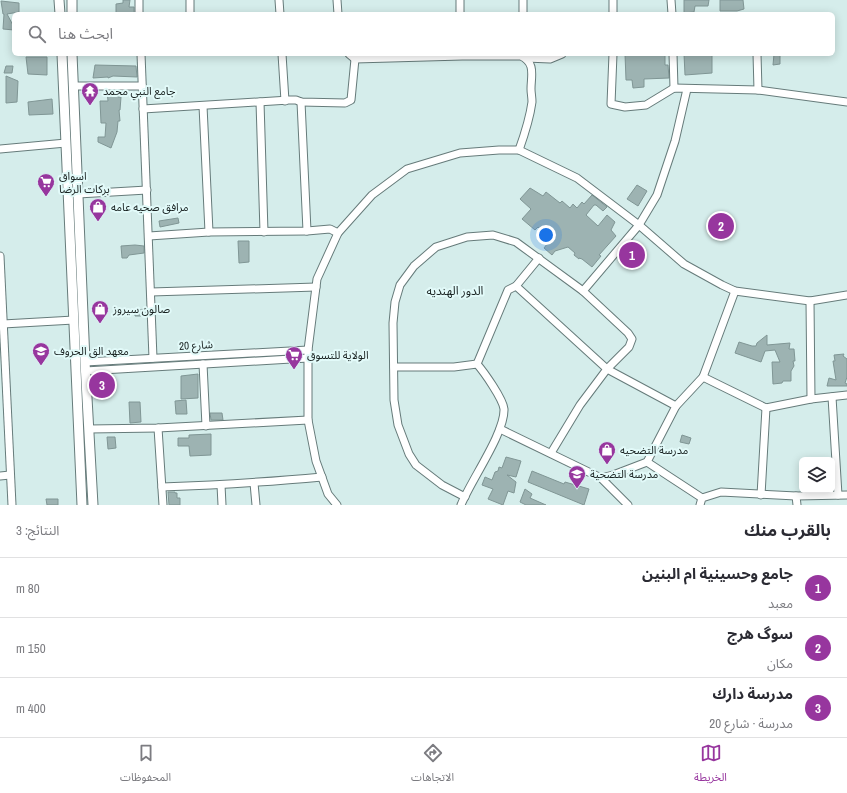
<!DOCTYPE html>
<html lang="ar">
<head>
<meta charset="utf-8">
<style>
	:root { --surface:#fff; --page:#f7f7f7; --text:#2b2b33; --muted:#7c7c81; --line:#e1e1e2; --accent:#97369e }
	body { margin:0; font-family:"Archivo Narrow","Noto Sans Arabic",sans-serif; background:var(--page); color:var(--text); direction:rtl }
	.controls { position:absolute; right:12px; bottom:12px; display:grid; overflow:hidden; border-radius:6px; box-shadow:0 2px 10px #0003 }
	.controls button { width:36px; height:36px; display:grid; place-items:center; padding:0; border:0; border-bottom:1px solid var(--line); background:var(--surface); color:var(--text); font:20px sans-serif }
	.you { position:absolute; left:546px; top:235px; width:14px; height:14px; margin:-10px; border:3px solid #fff; border-radius:50%; background:#1a73e8; box-shadow:0 0 0 6px #1a73e833 }
	.badge { display:grid; place-items:center; width:26px; height:26px; border-radius:50%; background:var(--accent); color:#fff; font-size:13px; font-weight:700 }
	.pin { position:absolute; translate:-50% -50%; border:2px solid #fff; box-shadow:0 1px 4px #0006 }
	.list { margin:0; padding:0; list-style:none }
	h2 { display:flex; justify-content:space-between; align-items:center; height:52px; margin:0; padding:0 16px; font-size:17px }
	h2 small { font-size:13px; font-weight:400; color:var(--muted) }
	.list li { display:grid; grid-template-columns:26px 1fr auto; gap:12px; align-items:center; box-sizing:border-box; height:60px; padding:0 16px; border-top:1px solid var(--line) }
	.list b { display:block; font-size:15px; white-space:nowrap }
	.list p { margin:0; font-size:13px; white-space:nowrap; color:var(--muted) }
	.list em { font-size:13px; font-style:normal; color:var(--muted) }
	.icon { flex:none; width:22px; height:22px; fill:none; stroke:currentColor; stroke-width:2; stroke-linecap:round; stroke-linejoin:round }
	.map { position:relative; flex:none; width:847px; height:505px; overflow:hidden; direction:ltr }
	.search { position:absolute; background:var(--surface); box-shadow:0 2px 10px #0003; left:12px; right:12px; top:12px; height:44px; display:flex; align-items:center; gap:10px; box-sizing:border-box; padding:0 14px; border-radius:6px; color:var(--muted); font-size:15px }
	.sheet { height:232px; background:var(--surface) }
	nav { display:flex; justify-content:space-around; align-items:center; box-sizing:border-box; height:56px; border-top:1px solid var(--line); background:var(--surface); font-size:11px; color:var(--muted) }
	nav a { display:grid; justify-items:center; gap:2px }
	nav .on { color:var(--accent) }
	.map>svg:first-child { display:block }
</style>
</head>
<body>
<div class="map">
<svg width="847" height="505" viewBox="0 0 847 505">
	<rect width="100%" height="100%" fill="#d5edeb"/>
	<g fill="#9db3b2" stroke="#809695">
		<path d="M123 0H130L129 7H134V14H116V4L123 3Z"/>
		<path d="M684 0H709L708 6H695L694 12 684 13Z"/>
		<path d="M720 0H743L744 9 737 11H720Z"/>
		<path d="M1 1 19 3V12L7 14 14 27V30L3 29 4 14H3Z"/>
		<path d="M625 54H665V65H668L669 78 644 79V87L633 88 632 80H626Z"/>
		<path d="M684 54H712V73L685 75Z"/>
		<path d="M774 54H780V64L773 65Z"/>
		<path d="M26 57H47V75L28 74Z"/>
		<path d="M95 65 136 66 137 77 113 76 108 78V77L93 78Z"/>
		<path d="M6 66H13L12 73H4Z"/>
		<path d="M6 76 18 81 17 102 6 103Z"/>
		<path d="M107 91H117L118 97H121L120 110H119L120 121H118L117 132 111 148 98 142V137H105L106 123H101L100 101H108Z"/>
		<path d="M52 99 53 114 29 115 28 102Z"/>
		<path d="M637 185 647 191 638 206 627 199Z"/>
		<path d="M530 188 543 196 546 192 560 203 562 201 570 208 573 204 577 208 582 202 584 204 592 195 607 207 603 211 596 205H594L586 215 598 226 607 215 615 222 611 230 616 236 599 255 601 256 592 267 582 259 579 258V259L574 255 575 253 568 247 555 251 552 255 544 248 551 239 538 227 535 230 522 219 531 209 520 199Z"/>
		<path d="M178 218 179 223 160 227 159 221Z"/>
		<path d="M238 241H249V262L239 263Z"/>
		<path d="M135 245 144 246V253L129 255 127 258H122L121 246Z"/>
		<path d="M146 309V316H135V310Z"/>
		<path d="M767 335V345L790 343 789 349H794L795 361H793L794 366 791 371V381H783L782 383 773 384 772 362H780L775 350 765 351 761 362 735 353 739 342 752 346H756L757 343Z"/>
		<path d="M844 354 843 356 847 359V377L845 383 847 384V386H827L829 378 836 380 833 361H835L834 355Z"/>
		<path d="M198 374V398L181 399V376Z"/>
		<path d="M186 400 187 414H176L175 401Z"/>
		<path d="M129 402H140L141 422 130 423Z"/>
		<path d="M210 413H222L223 420H211Z"/>
		<path d="M211 434V455L190 456 189 446H178V438H189V435Z"/>
		<path d="M682 435 691 438 689 444 680 442Z"/>
		<path d="M107 437H115L116 448 108 449Z"/>
		<path d="M506 457 521 461 516 477 507 475 516 482 514 493 508 491 503 505 488 499 493 489 482 485 485 477 492 480 495 472 498 471 499 467 502 468Z"/>
		<path d="M532 471 564 484 565 482 589 489 584 505 528 482Z"/>
		<path d="M525 489 532 494 530 498 546 505H526L520 502Z"/>
		<path d="M168 492H175V493H177V498H180V505H169Z"/>
		<path d="M46 499H58V505H47Z"/>
	</g>
	<g fill="none" stroke-linecap="round" stroke-linejoin="round">
		<g stroke="#667b7a" stroke-width="9">
			<g id="minor">
				<path d="M139 0V14"/>
				<path d="M190 0V14"/>
				<path d="M279 0 280 14"/>
				<path d="M337 0 338 14"/>
				<path d="M460 0V14"/>
				<path d="M523 0V14"/>
				<path d="M613 0V14"/>
				<path d="M671 0 672 14"/>
				<path d="M141 54 153 358"/>
				<path d="M282 54 285 101"/>
				<path d="M349 54 355 59 462 56H521C536 63 531 76 531 89 531 93 532 97 532 102 530 117 524 136 519 150"/>
				<path d="M613 54 611 104 625 107 646 105 674 88 758 90 847 102"/>
				<path d="M673 54 674 88"/>
				<path d="M757 54 758 90"/>
				<path d="M526 56V58L550 59 562 54"/>
				<path d="M74 86H142"/>
				<path d="M260 102 264 232"/>
				<path d="M301 102 307 231"/>
				<path d="M203 106 209 232"/>
				<path d="M143 109 289 100H296L301 102 345 103 351 100 355 59"/>
				<path d="M0 149 66 143"/>
				<path d="M78 194 147 190"/>
				<path d="M149 236 209 232 307 231 330 229 338 233"/>
				<path d="M0 256 12 505"/>
				<path d="M516 286 607 369 676 406"/>
				<path d="M583 291 639 225 657 195 675 141 687 89"/>
				<path d="M151 292 316 287"/>
				<path d="M810 301 811 399"/>
				<path d="M3 324 74 320"/>
				<path d="M85 362 308 350"/>
				<path d="M203 364 206 426"/>
				<path d="M477 364 508 290 516 286 539 258"/>
				<path d="M394 367H454L477 364C484 372 503 399 504 409 505 433 471 480 461 505"/>
				<path d="M85 371 308 358"/>
				<path d="M703 377 766 408 811 399 847 395"/>
				<path d="M832 397 838 495"/>
				<path d="M158 428 163 505"/>
				<path d="M89 429 158 428 308 420"/>
				<path d="M500 429 601 478 613 475 647 462 676 406 703 377 735 291"/>
				<path d="M647 462 702 498"/>
				<path d="M0 476 10 475"/>
				<path d="M601 478 628 505"/>
				<path d="M254 483 256 505"/>
				<path d="M221 485 222 505"/>
				<path d="M162 487C215 485 269 482 322 477"/>
				<path d="M761 495 766 408"/>
				<path d="M796 496 797 505"/>
				<path d="M465 497 442 485 416 465 409 454 398 425 394 400 393 323 395 302 400 285 414 266 436 247 467 237 493 235 516 242 583 291 628 333 632 339 629 347 607 369 580 405 551 453"/>
				<path d="M337 505 328 494 316 461 308 420V350L317 279 338 233 372 195 407 169 460 153 499 150H519L577 178 639 225 684 264 722 285 735 291 810 301 847 295"/>
				<path d="M700 505 702 498 721 492 796 496 847 495"/>
			</g>
		</g>
		<g stroke="#667b7a" stroke-width="11">
			<g id="major">
				<path d="M59 0 60 14"/>
				<path d="M72 0V14"/>
				<path d="M62 54 82 505"/>
				<path d="M72 54 85 362 93 505"/>
			</g>
		</g>
		<use href="#minor" stroke="#fff" stroke-width="7"/>
		<use href="#major" stroke="#fff" stroke-width="9"/>
	</g>
	<defs>
		<g id="temple-pin" transform="scale(0.9)"><path d="M0 17L-7.5 6A9.5 9.5 0 1 1 7.5 6Z" fill="#97369e" stroke="#e2faf9"/><path d="M0-6L5-2H3V0L6.5 2.5H4V6H1.5V3h-3V6H-4V2.5H-6.5L-3 0V-2H-5Z" fill="#fff"/></g>
		<g id="supermarket-pin" transform="scale(0.9)"><path d="M0 17L-7.5 6A9.5 9.5 0 1 1 7.5 6Z" fill="#97369e" stroke="#e2faf9"/><path d="M-6-5.5h2.5l.6 2H6L4.5 2H-2.5L-4.4-4H-6ZM-1.5 3.2a1.3 1.3 0 1 0 .1 0ZM3 3.2a1.3 1.3 0 1 0 .1 0Z" fill="#fff"/></g>
		<g id="shop-pin" transform="scale(0.9)"><path d="M0 17L-7.5 6A9.5 9.5 0 1 1 7.5 6Z" fill="#97369e" stroke="#e2faf9"/><path d="M-5-2.5h2.3a2.7 3.5 0 0 1 5.4 0H5L5.5 6h-11ZM-1.5-2.5h3a1.5 2.3 0 0 0-3 0Z" fill="#fff"/></g>
		<g id="school-pin" transform="scale(0.9)"><path d="M0 17L-7.5 6A9.5 9.5 0 1 1 7.5 6Z" fill="#97369e" stroke="#e2faf9"/><path d="M0-5L7-2L0 1L-7-2ZM-4 1L0 2.5L4 1V4Q0 6-4 4Z" fill="#fff"/></g>
	</defs>
	<g fill-rule="evenodd">
		<use href="#temple-pin" x="90" y="91"/>
		<use href="#supermarket-pin" x="46" y="182"/>
		<use href="#shop-pin" x="98" y="207"/>
		<use href="#shop-pin" x="100" y="309"/>
		<use href="#school-pin" x="41" y="351"/>
		<use href="#supermarket-pin" x="294" y="355"/>
		<use href="#shop-pin" x="607" y="450"/>
		<use href="#school-pin" x="577" y="474"/>
	</g>
	<g text-anchor="middle" stroke-width="4" stroke-linejoin="round" paint-order="stroke">
		<g font-size="11" fill="#192221" stroke="#e2faf9" text-anchor="start">
			<text x="103" y="95">جامع النبي محمد</text>
			<text x="59" y="180">اسواق<tspan x="59" dy="13">بركات الرضا</tspan></text>
			<text x="111" y="211">مرافق صحيه عامه</text>
			<text x="113" y="313">صالون سيروز</text>
			<text x="54" y="355">معهد الق الحروف</text>
			<text x="307" y="359">الولاية للتسوق</text>
			<text x="620" y="454">مدرسة التضحيه</text>
			<text x="590" y="478">مدرسة التضحية</text>
		</g>
		<g font-size="11" fill="#192221" stroke="#e2faf9">
			<text transform="translate(196 345) rotate(-3)" y="4">شارع 20</text>
		</g>
		<g font-size="12" fill="#192221" stroke="#e2faf9">
			<text x="455" y="295">الدور الهنديه</text>
		</g>
	</g>
</svg>
<div class="controls">
<button><svg class="icon" aria-label="layers" viewBox="0 0 24 24"><path d="M12 4l9 5-9 5-9-5zM3 14l9 5 9-5"/></svg></button>
</div>
<div class="you"></div>
<div class="pin badge" style="left:632px;top:255px">1</div>
<div class="pin badge" style="left:721px;top:226px">2</div>
<div class="pin badge" style="left:102px;top:385px">3</div>
<div class="search"><svg class="icon" aria-label="search" viewBox="0 0 24 24"><circle cx="10" cy="10" r="6"/><path d="M15 15l6 6"/></svg>ابحث هنا</div>
</div>
<section class="sheet">
<h2>بالقرب منك<small>النتائج: 3</small></h2>
<ul class="list">
<li><span class="badge">1</span><div><b>جامع وحسينية ام البنين</b><p>معبد</p></div><em>80 m</em></li>
<li><span class="badge">2</span><div><b>سوگ هرج</b><p>مكان</p></div><em>150 m</em></li>
<li><span class="badge">3</span><div><b>مدرسة دارك</b><p>مدرسة · شارع 20</p></div><em>400 m</em></li>
</ul>
</section>
<nav>
<a class="on"><svg class="icon" aria-label="map" viewBox="0 0 24 24"><path d="M3 6l6-2 6 2 6-2v14l-6 2-6-2-6 2zM9 4v14M15 6v14"/></svg>الخريطة</a>
<a><svg class="icon" aria-label="directions" viewBox="0 0 24 24"><path d="M12 3l9 9-9 9-9-9zM9 14v-3h6M13 9l2 2-2 2"/></svg>الاتجاهات</a>
<a><svg class="icon" aria-label="saved" viewBox="0 0 24 24"><path d="M7 4h10v16l-5-4-5 4z"/></svg>المحفوظات</a>
</nav>
</body>
</html>
